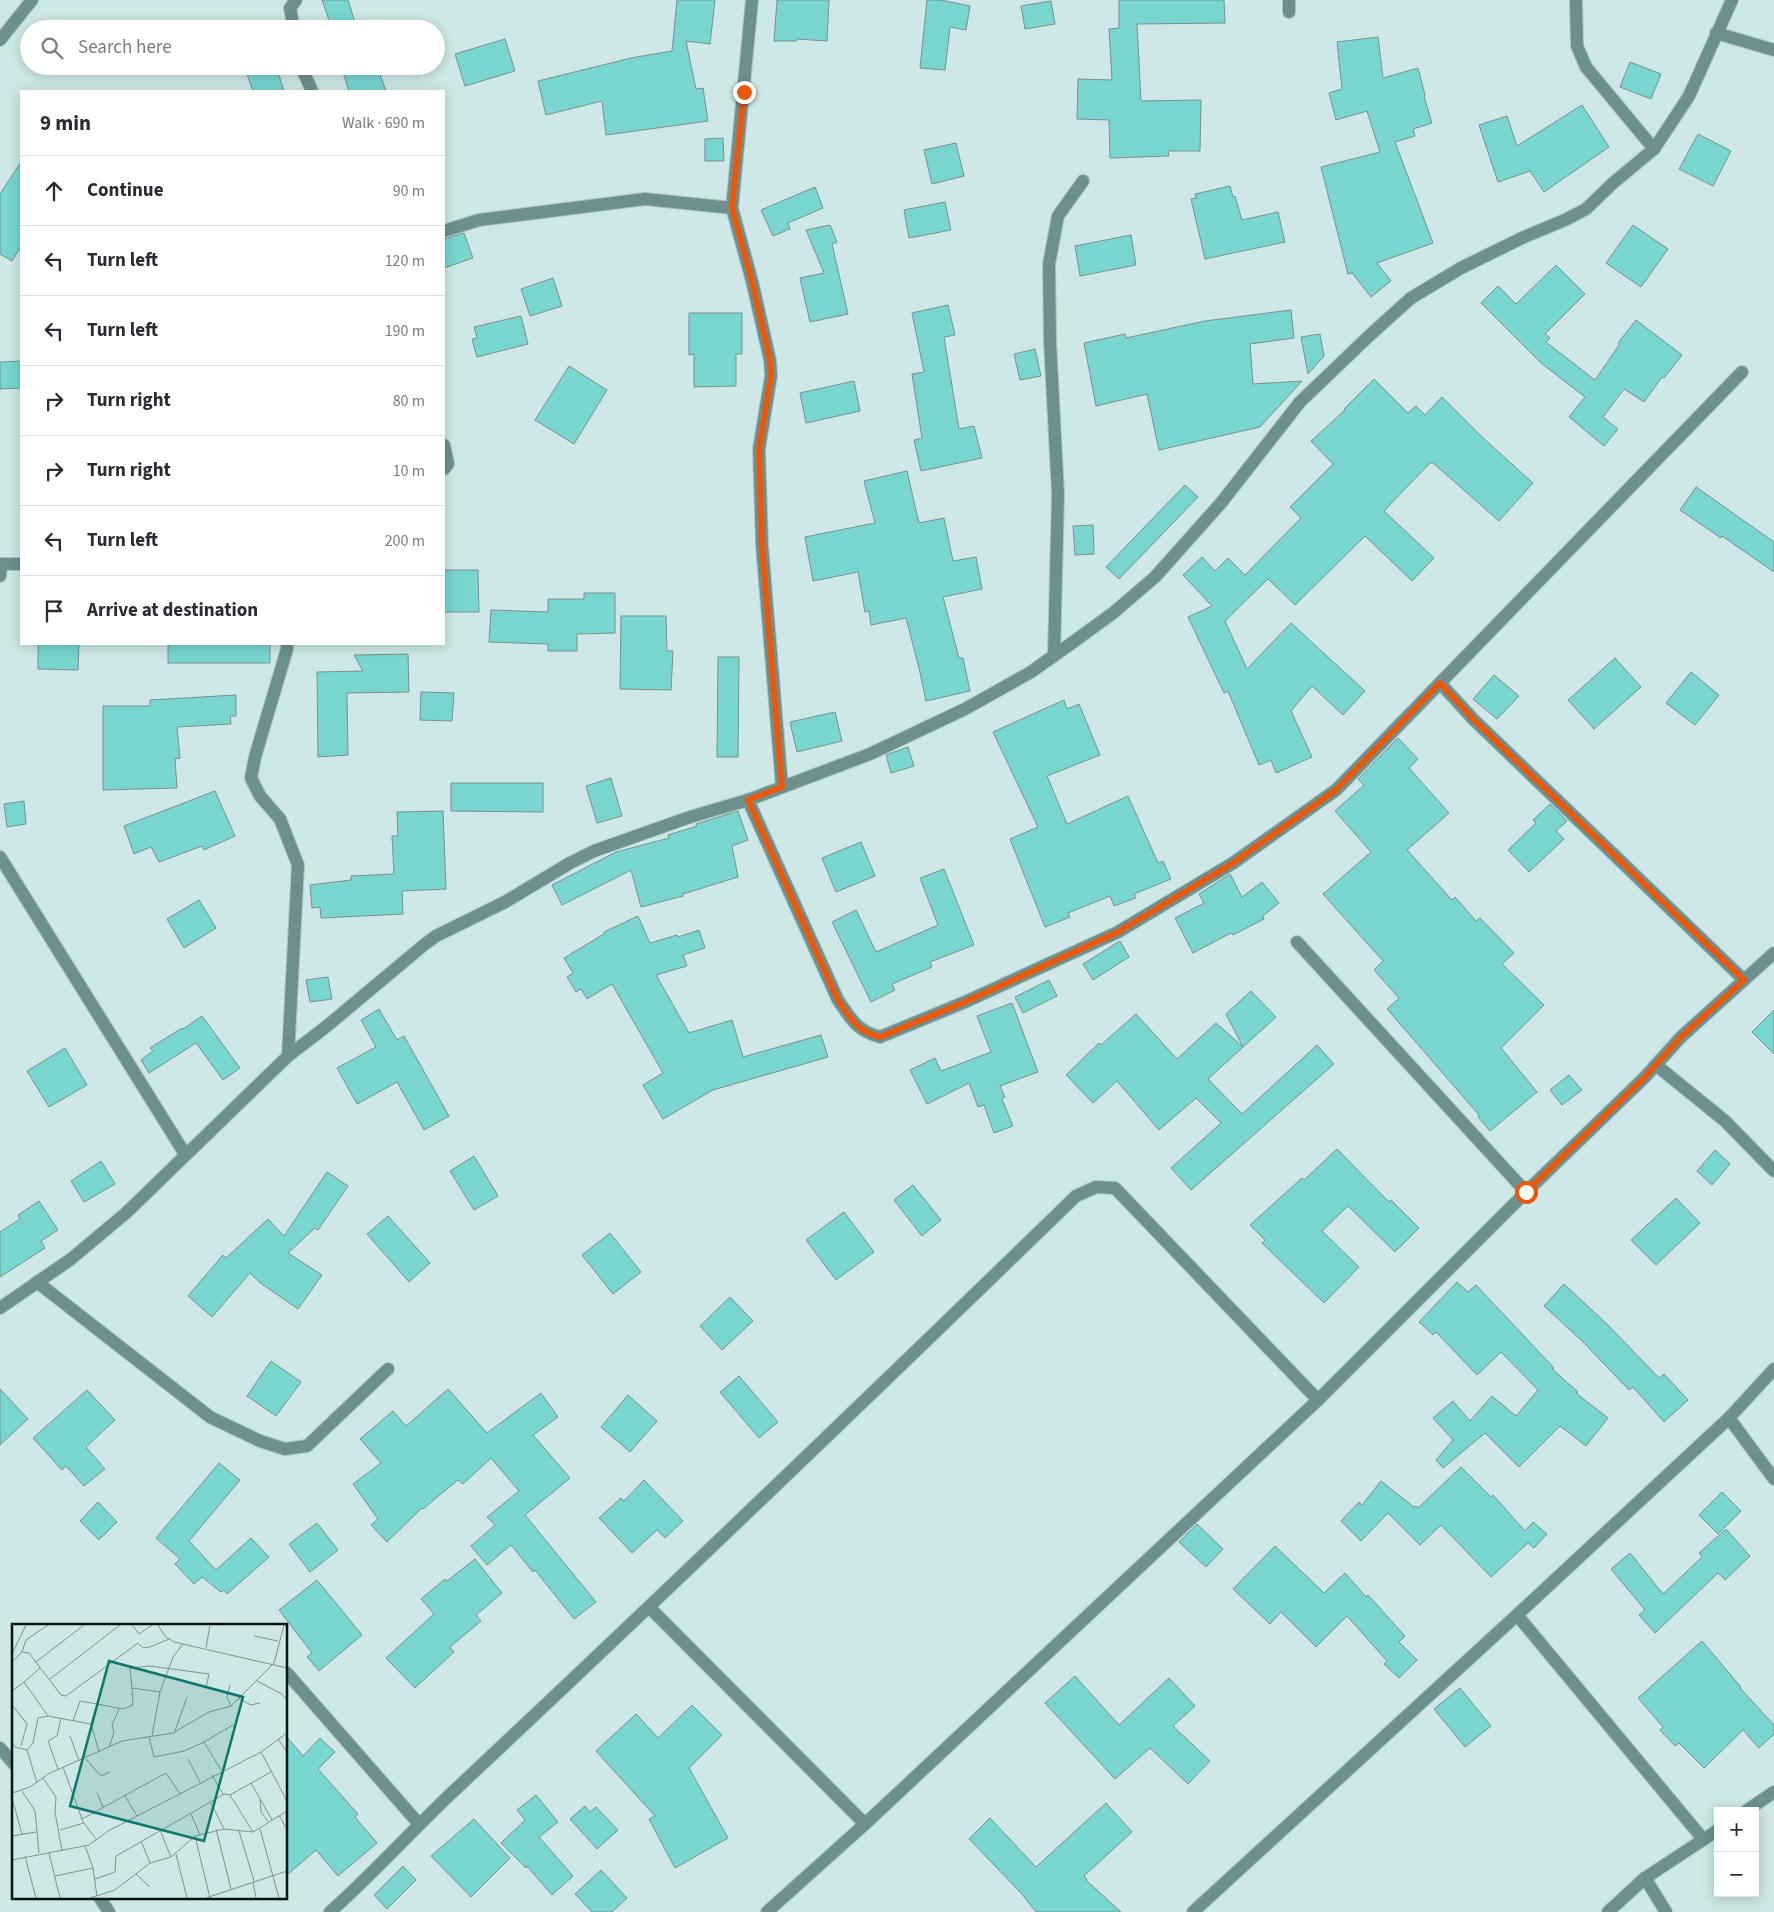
<!DOCTYPE html>
<html lang="en">
<head>
<meta charset="utf-8">
<style>
	:root { --surface:#fff; --page:#f7f7f7; --text:#2b2b33; --muted:#7c7c81; --line:#e1e1e2 }
	body { margin:0; font-family:"Source Sans 3",sans-serif; background:var(--page); color:var(--text) }
	.controls { position:absolute; right:15px; bottom:15px; display:grid; overflow:hidden; border-radius:0px; box-shadow:0 2px 12px #0003 }
	.controls button { width:45px; height:45px; display:grid; place-items:center; padding:0; border:0; border-bottom:1px solid var(--line); background:var(--surface); color:var(--text); font:25px sans-serif }
	.stop { position:absolute; width:15px; height:15px; margin:-11px; border:4px solid #ea580c; border-radius:50%; background:#fff }
	.stop.end { background:#ea580c; border-color:#fff; box-shadow:0 1px 5px #0008 }
	.list { margin:0; padding:0; list-style:none }
	h2 { display:flex; justify-content:space-between; align-items:center; height:65px; margin:0; padding:0 20px; font-size:21px }
	h2 small { font-size:16px; font-weight:400; color:var(--muted) }
	.list li { display:grid; grid-template-columns:32px 1fr auto; gap:15px; align-items:center; box-sizing:border-box; height:70px; padding:0 20px; border-top:1px solid var(--line) }
	.list b { display:block; font-size:19px; white-space:nowrap }
	.list em { font-size:16px; font-style:normal; color:var(--muted) }
	.icon { flex:none; width:28px; height:28px; fill:none; stroke:currentColor; stroke-width:2; stroke-linecap:round; stroke-linejoin:round }
	.map { position:relative; flex:none; width:1774px; height:1912px; overflow:hidden }
	.search { position:absolute; background:var(--surface); box-shadow:0 2px 12px #0003; left:20px; top:20px; width:425px; height:55px; display:flex; align-items:center; gap:12px; box-sizing:border-box; padding:0 18px; border-radius:28px; color:var(--muted); font-size:19px }
	.panel { position:absolute; background:var(--surface); box-shadow:0 2px 12px #0003; left:20px; top:90px; width:425px; height:555px; border-radius:0px }
	.map>svg:first-child { display:block }
</style>
</head>
<body>
<div class="map">
<svg width="1774" height="1912" viewBox="0 0 1774 1912">
	<rect width="100%" height="100%" fill="#cde8e6"/>
	<g fill="#78d5d0" stroke="#78918f">
		<path d="M322 0H348L357 29H332Z"/>
		<path d="M677 0H715L710 44 686 41 696 89 703 88 708 121 606 135 602 101 546 115 538 81 631 58 672 51Z"/>
		<path d="M777 0H829L827 41 797 39 796 41H774Z"/>
		<path d="M927 0H941L970 6 966 30 950 27 945 70 920 68Z"/>
		<path d="M1119 0H1224L1225 23 1137 24 1141 101 1201 100 1200 151H1168L1169 156 1110 158 1109 120 1077 119 1078 79 1112 80 1109 29 1119 28Z"/>
		<path d="M1051 1 1055 24 1025 29 1021 6Z"/>
		<path d="M1378 37 1383 78 1418 68 1425 95 1424 96 1432 123 1413 129 1415 136 1395 142 1433 243 1377 263 1391 281 1371 297 1352 273 1348 274 1321 167 1380 152 1367 111 1336 120 1329 93 1342 89 1337 42Z"/>
		<path d="M505 39 515 71 465 86 455 54Z"/>
		<path d="M1630 62 1661 74 1651 99 1620 87Z"/>
		<path d="M244 66H276L284 91H253Z"/>
		<path d="M341 66H377L386 91H349Z"/>
		<path d="M1582 105 1609 147 1544 192 1530 171 1498 182 1479 125 1507 116 1517 146Z"/>
		<path d="M1698 134 1731 151 1713 186 1679 169Z"/>
		<path d="M723 138 724 161H705V139Z"/>
		<path d="M956 143 964 176 932 184 924 150Z"/>
		<path d="M21 162V247L12 261 0 254V194Z"/>
		<path d="M1230 186 1233 197 1235 196 1242 220 1278 212 1285 242 1205 259 1191 199 1196 198 1195 194Z"/>
		<path d="M815 187 823 208 788 223 790 229 773 236 761 210Z"/>
		<path d="M945 202 951 230 909 238 904 210Z"/>
		<path d="M830 225 837 242 832 244 848 314 810 322 800 278 824 273 806 230Z"/>
		<path d="M1633 225 1668 249 1641 287 1606 263Z"/>
		<path d="M464 233 473 258 444 268V239Z"/>
		<path d="M1131 235 1136 265 1080 276 1075 246Z"/>
		<path d="M1556 265 1585 294 1545 334 1550 338 1546 342 1595 380 1619 345 1618 343 1636 320 1682 355 1664 378 1662 377 1644 402 1624 389 1603 417 1618 429 1604 446 1569 417 1585 397 1541 363 1481 303 1498 286 1516 304Z"/>
		<path d="M553 278 562 306 530 316 521 289Z"/>
		<path d="M948 305 955 335 944 337 959 429 974 426 982 458 921 471 914 440 922 438 912 374 924 372 912 313Z"/>
		<path d="M1291 310 1294 338 1250 344 1253 384 1302 381 1260 427 1159 450 1147 394 1096 406 1084 343 1125 334 1126 338 1205 321Z"/>
		<path d="M689 313H742V354H736V386L694 387V354L689 355Z"/>
		<path d="M521 316 528 344 477 357 472 339 477 338 474 327Z"/>
		<path d="M1320 334 1324 356 1308 374 1301 337Z"/>
		<path d="M1035 349 1041 376 1020 380 1014 354Z"/>
		<path d="M21 361V388L0 389V362Z"/>
		<path d="M569 366 607 390 574 444 535 420Z"/>
		<path d="M1374 379 1408 413 1416 406 1425 415 1442 397 1482 437 1533 483 1499 521 1433 463H1430L1384 511 1434 558 1412 581 1365 536 1295 605 1268 579 1225 621 1247 669 1291 623 1365 691 1343 715 1312 686 1291 711 1312 757 1276 773 1271 760 1259 765 1228 691 1224 693 1188 617 1212 606 1183 575 1202 557 1215 571 1228 558 1245 575 1301 518 1290 507 1333 464 1311 441 1345 410 1344 409Z"/>
		<path d="M854 381 860 411 806 423 800 393Z"/>
		<path d="M907 471 919 523 944 518 953 561 976 557 982 589 943 597 959 658H963L970 691 926 701 919 668 906 618 871 625 869 611 865 612 858 572 813 581 805 537 875 523 864 481Z"/>
		<path d="M1185 485 1198 497 1119 579 1106 567Z"/>
		<path d="M1696 487 1774 542V572L1722 536 1721 538 1680 510Z"/>
		<path d="M1093 525 1094 554 1075 555 1073 526Z"/>
		<path d="M444 570H478L479 612H444Z"/>
		<path d="M584 593H615V633L577 634V651H548V644L489 642 491 610 548 612V599H584Z"/>
		<path d="M621 616H666L667 651H673L671 690 620 689Z"/>
		<path d="M38 644H79L78 670 38 669Z"/>
		<rect x="168" y="644" width="102" height="19"/>
		<path d="M408 654 409 692 347 693 348 755 318 757 317 672 363 671 354 655Z"/>
		<path d="M718 657H739L738 757H717Z"/>
		<path d="M1615 658 1641 687 1594 729 1568 700Z"/>
		<path d="M1691 672 1719 695 1695 725 1666 703Z"/>
		<path d="M1494 675 1519 696 1497 719 1473 699Z"/>
		<path d="M421 692 454 693 452 721 420 720Z"/>
		<path d="M236 695V716H230L231 724 177 727 180 758 175 759 177 788 103 790V706H150V700Z"/>
		<path d="M1064 700 1067 709 1079 704 1100 755 1047 776 1067 824 1128 796 1158 863 1163 861 1171 879 1134 894 1136 898 1114 906 1110 896 1068 913 1070 917 1045 927 1010 839 1038 827 993 732Z"/>
		<path d="M835 712 842 741 797 752 790 722Z"/>
		<path d="M1398 738 1418 759 1409 768 1449 813 1407 850 1452 900 1455 897 1476 921 1480 918 1514 953 1502 964 1544 1005 1501 1048 1537 1092 1490 1131 1478 1117 1479 1115 1387 1009 1399 998 1374 970 1383 961 1323 894 1371 852 1335 811 1364 785 1358 779Z"/>
		<path d="M908 747 914 766 891 773 886 755Z"/>
		<path d="M611 778 622 816 597 823 586 786Z"/>
		<path d="M451 783H543V812L451 811Z"/>
		<path d="M215 791 235 836 204 850 202 846 159 862 151 847 134 854 124 826Z"/>
		<path d="M24 801 26 824 7 827 4 804Z"/>
		<path d="M1550 804 1567 821 1556 831 1564 839 1529 872 1508 850 1536 823 1533 820Z"/>
		<path d="M443 811 446 889 402 891 403 914 321 918 320 907 312 908 310 885 351 880V876L394 874 392 836H398L397 812Z"/>
		<path d="M738 811 748 840 732 846 738 877 683 894V896L641 907 631 870 562 905 552 885 616 852 669 838 668 835 697 826 696 824Z"/>
		<path d="M861 842 875 876 836 892 822 858Z"/>
		<path d="M944 869 974 945 930 962 932 967 892 984 895 990 871 1002 832 922 856 910 876 952 938 925 920 878Z"/>
		<path d="M1230 874 1242 897 1262 882 1279 903 1263 916 1264 919 1233 935 1231 933 1193 953 1175 918 1204 903 1199 894Z"/>
		<path d="M199 900 216 928 184 948 167 919Z"/>
		<path d="M638 916 650 943 677 935 678 937 699 930 705 948 683 955 687 966 656 975 689 1033 732 1020 743 1057 821 1035 828 1057 713 1090 663 1119 643 1085 663 1073 612 984 587 999 581 989 576 992 567 977 573 973 564 958 604 934V932Z"/>
		<path d="M1120 941 1129 957 1093 980 1083 964Z"/>
		<path d="M328 977 332 999 310 1002 306 980Z"/>
		<path d="M1049 980 1057 996 1023 1013 1015 997Z"/>
		<path d="M1251 991 1276 1017 1208 1079 1242 1114 1317 1045 1334 1064 1191 1190 1171 1168 1221 1123 1196 1098 1159 1130 1117 1081 1093 1103 1066 1075 1099 1043 1101 1045 1136 1014 1177 1059 1216 1023 1243 1047 1226 1014Z"/>
		<path d="M1012 1003 1038 1072 1000 1086 1005 1097 1002 1099 1013 1126 994 1133 984 1105 978 1107 969 1083 927 1104 910 1070 935 1058 941 1071 991 1052 977 1016Z"/>
		<path d="M379 1009 397 1040 404 1036 449 1116 424 1130 397 1082 357 1104 337 1068 376 1047 361 1020Z"/>
		<path d="M1774 1010V1054L1752 1032Z"/>
		<path d="M202 1016 240 1068 223 1080 196 1043 149 1073 141 1060 153 1051 150 1048 182 1028 183 1029Z"/>
		<path d="M65 1048 87 1085 49 1107 27 1071Z"/>
		<path d="M1569 1075 1582 1090 1562 1105 1550 1090Z"/>
		<path d="M1337 1149 1389 1202 1391 1200 1419 1228 1395 1252 1348 1206 1322 1231 1359 1267 1324 1303 1262 1243 1265 1240 1250 1225 1302 1178 1304 1180Z"/>
		<path d="M1715 1150 1730 1164 1712 1185 1697 1171Z"/>
		<path d="M474 1156 498 1196 474 1210 450 1171Z"/>
		<path d="M101 1161 115 1184 84 1202 71 1181Z"/>
		<path d="M327 1172 348 1186 318 1230 315 1228 288 1253 322 1275 298 1309 259 1282 250 1273 212 1317 188 1296 223 1255 226 1258 268 1219 284 1236Z"/>
		<path d="M913 1185 941 1220 922 1236 894 1200Z"/>
		<path d="M1676 1198 1700 1223 1656 1265 1631 1240Z"/>
		<path d="M39 1201 58 1230 41 1241 45 1248 0 1277V1232L20 1219 18 1215Z"/>
		<path d="M844 1212 874 1252 836 1280 806 1240Z"/>
		<path d="M388 1216 430 1263 409 1282 367 1234Z"/>
		<path d="M610 1233 641 1272 613 1294 582 1255Z"/>
		<path d="M1457 1282 1468 1292 1476 1285 1554 1368 1552 1369 1578 1392 1576 1393 1608 1418 1586 1446 1560 1426 1519 1467 1485 1433 1443 1468 1436 1460 1453 1440 1433 1418 1453 1401 1470 1421 1492 1396 1516 1416 1538 1390 1501 1352 1477 1375 1436 1332 1433 1335 1419 1322Z"/>
		<path d="M1564 1284 1608 1325 1659 1378 1664 1374 1688 1400 1664 1422 1633 1387 1629 1390 1582 1341 1544 1306Z"/>
		<path d="M730 1297 753 1321 722 1350 700 1326Z"/>
		<path d="M271 1361 301 1382 276 1416 247 1396Z"/>
		<path d="M739 1376 778 1422 759 1438 720 1392Z"/>
		<path d="M0 1389 28 1419 0 1445Z"/>
		<path d="M448 1389 487 1433 541 1393 558 1417 533 1435 570 1478 525 1515 596 1602 574 1619 535 1570 533 1572 511 1545 487 1565 471 1546 495 1525 487 1517 519 1491 491 1458 463 1484 458 1480 423 1509 422 1508 387 1542 371 1525 378 1519 353 1484 381 1463 360 1439 393 1411 406 1426Z"/>
		<path d="M87 1390 115 1420 86 1447 105 1469 84 1486 66 1466 62 1470 33 1438Z"/>
		<path d="M628 1395 657 1421 630 1452 601 1427Z"/>
		<path d="M219 1463 240 1480 189 1541 216 1570 251 1538 269 1557 227 1594 224 1590 221 1592 202 1577 194 1584 175 1564 180 1559 156 1538Z"/>
		<path d="M1461 1467 1491 1497 1493 1495 1525 1531 1533 1522 1547 1534 1534 1548 1528 1543 1491 1577 1441 1525 1420 1545 1388 1513 1361 1541 1341 1521 1359 1502 1362 1505 1381 1481 1414 1507 1416 1506 1418 1508Z"/>
		<path d="M644 1480 683 1521 665 1538 657 1530 632 1553 599 1518 621 1498 624 1501Z"/>
		<path d="M1722 1492 1741 1511 1718 1534 1699 1515Z"/>
		<path d="M98 1502 117 1522 99 1540 80 1521Z"/>
		<path d="M317 1523 338 1550 310 1572 289 1544Z"/>
		<path d="M1197 1524 1223 1549 1206 1567 1179 1542Z"/>
		<path d="M1726 1529 1750 1556 1725 1580 1718 1573 1655 1633 1639 1615 1645 1610 1611 1569 1630 1553 1663 1594 1702 1557 1699 1553Z"/>
		<path d="M1275 1546 1324 1593 1345 1573 1366 1597 1368 1595 1405 1636 1399 1642 1417 1660 1399 1678 1384 1664 1387 1661 1347 1616 1316 1647 1281 1612 1270 1624 1233 1589Z"/>
		<path d="M475 1559 502 1593 476 1615 481 1621 450 1647 454 1652 415 1688 386 1658 434 1614 421 1599 445 1579 447 1581Z"/>
		<path d="M317 1580 362 1635 319 1671 307 1657 312 1653 279 1610Z"/>
		<path d="M1702 1641 1741 1687 1740 1688 1774 1725V1734L1759 1748 1743 1730 1704 1768 1679 1743 1675 1746 1660 1730 1663 1727 1638 1698Z"/>
		<path d="M1075 1676 1119 1725 1169 1678 1195 1706 1173 1726 1210 1761 1188 1784 1150 1748 1115 1779 1045 1703Z"/>
		<path d="M1460 1688 1491 1726 1465 1747 1434 1709Z"/>
		<path d="M692 1705 722 1735 689 1768 728 1838 675 1868 649 1819 655 1816 596 1751 636 1714 658 1738Z"/>
		<path d="M286 1736 303 1756 320 1738 335 1752 318 1769 358 1814 355 1817 377 1843 338 1876 316 1850 286 1876Z"/>
		<path d="M536 1795 558 1822 539 1837 573 1876 552 1895 527 1866 526 1868 501 1843 525 1820 517 1810Z"/>
		<path d="M1106 1803 1132 1832 1084 1876 1087 1879 1086 1880 1121 1912H1036L1021 1893 969 1839 990 1818 1036 1867Z"/>
		<path d="M585 1806 590 1812 596 1807 618 1830 597 1849 570 1819Z"/>
		<path d="M474 1819 510 1858 471 1897 431 1856Z"/>
		<path d="M403 1866 416 1880 387 1909 374 1895Z"/>
		<path d="M601 1870 627 1898 612 1912H592L575 1894Z"/>
	</g>
	<g fill="none" stroke-linecap="round" stroke-linejoin="round">
		<g stroke="#aac2c0" stroke-width="14">
			<g id="street">
				<path d="M752 0 732 208 752 281 770 360 771 376 759 449 762 545 782 787"/>
				<path d="M1576 0 1577 46 1586 67 1654 149"/>
				<path d="M1289 12V0"/>
				<path d="M294 29 290 8 296 0"/>
				<path d="M1716 33 1774 50"/>
				<path d="M0 40 32 0"/>
				<path d="M301 66 312 91"/>
				<path d="M444 231 479 220 645 199 732 208"/>
				<path d="M444 445 448 464 444 469"/>
				<path d="M0 576 1 564H21"/>
				<path d="M287 644V649L255 757 251 778 260 796 280 819 298 865 288 1056"/>
				<path d="M1054 655 1058 494 1050 342 1049 264 1058 216 1083 181"/>
				<path d="M1440 683 1742 372"/>
				<path d="M748 800 838 1000C851 1019 857 1031 880 1037L965 1002 1118 932 1233 863 1336 790 1440 683 1473 719 1744 980"/>
				<path d="M0 857 185 1154"/>
				<path d="M1297 942 1526 1192"/>
				<path d="M1656 1065 1725 1121 1774 1171"/>
				<path d="M37 1282 210 1417 260 1441 285 1449 307 1446 388 1369"/>
				<path d="M0 1308 71 1259 126 1213 288 1056 327 1026 425 944 436 936 505 902 570 863 594 851 690 817 748 800 870 754 965 709 1031 672 1076 640 1113 613 1155 577 1221 503 1300 402 1370 335 1411 298 1461 268 1524 237 1565 220 1586 209 1613 183 1654 149 1689 96 1732 0"/>
				<path d="M1729 1418 1774 1479"/>
				<path d="M650 1608 865 1824"/>
				<path d="M1517 1615 1703 1839"/>
				<path d="M287 1673 419 1824"/>
				<path d="M0 1748 14 1764"/>
				<path d="M1746 1811 1774 1792"/>
				<path d="M1645 1878 1666 1912"/>
				<path d="M100 1898 109 1912"/>
				<path d="M330 1912C374 1873 413 1829 457 1788 665 1593 871 1395 1076 1196L1096 1187 1115 1188 1318 1400"/>
				<path d="M767 1912 865 1824 1318 1400 1526 1192 1645 1077 1681 1037 1774 953"/>
				<path d="M1193 1912 1517 1615 1729 1418 1774 1369"/>
				<path d="M1608 1912 1645 1878 1718 1830"/>
			</g>
		</g>
		<use href="#street" stroke="#6c908e" stroke-width="12"/>
	</g>
	<g fill="none" stroke-linecap="round" stroke-linejoin="round">
		<path stroke="#ea580c" stroke-width="6" d="M744 92 732 208 752 281 770 360 771 376 759 449 762 545 782 787 748 800 838 1000C852 1020 856 1031 880 1037L965 1002 1118 932 1233 863 1336 790 1440 683 1473 719 1744 980 1681 1037 1645 1077 1526 1192"/>
	</g>
	<g transform="translate(12 1624)">
		<rect width="275" height="275" fill="#cde8e6"/>
		<path fill="none" stroke="#7f9391" stroke-width="1" d="M120 1 127 10 140 1M146 1 153 12 162 18 275 44M242 12 266 17M194 24 198 1M10 28 17 29 49 71 54 72 126 19 131 24 138 23 157 15M0 30 14 1M0 38 10 28 14 16 36 1M24 38 72 1M38 55 108 1M245 57 270 70 275 76M12 58 28 44M218 61 215 73 219 82M120 64 118 44 138 42 197 50 194 64M0 67 12 58 36 92M226 74 239 81 248 79M0 81 15 100 9 122M61 97 68 77 85 80M79 100 87 128M163 107 175 73M58 112 67 137M140 112 148 68 161 33 171 20M137 113 142 133 172 127 192 118 209 146M266 115 275 128M192 118 221 101M0 119 3 123 15 126M97 123 102 109 100 101 107 85M249 128 275 177M74 135 89 152 98 148M176 135 188 158M51 143 71 198 84 215M46 145 36 117 45 112 49 94M31 154 44 173 43 188 50 227M25 159 15 126 21 119 26 94 36 92 79 100 85 80 111 85 121 81 120 64 148 68M239 159 260 196M10 167 23 187 27 229M0 169 18 163 36 150 110 117 161 109 197 88 219 82 262 39 272 1M85 169 91 183M211 170 218 171 259 148M218 171 241 208M113 172 125 192M0 174 10 210M248 176 249 188 256 198M199 179 212 205M179 190 188 211M267 191 275 206M70 195 154 149 168 170M204 205 219 265M248 205 267 274M48 206 72 199M148 206 159 233M227 207 242 257M0 212 24 208M183 212 198 274M129 217 138 239M73 222 81 244M37 229 48 274M164 230 175 274M13 232 24 274M0 236 77 221 96 207 249 128 275 109M124 250 138 263M43 252 81 244 85 272M83 255 103 248 104 232 209 172 211 170 200 151M241 258 244 274M78 274 103 266 138 239 159 233 183 212 212 205 241 208 275 187M194 274 275 247"/>
		<path fill="#0f766e" fill-opacity="0.15" stroke="#0f766e" stroke-width="2.5" d="M97 37 231 73 192 217 58 182Z"/>
		<rect width="275" height="275" fill="none" stroke="#091312" stroke-width="2.5"/>
	</g>
</svg>
<div class="controls">
<button>+</button>
<button>−</button>
</div>
<div class="stop" style="left:1526px;top:1192px"></div>
<div class="stop end" style="left:744px;top:92px"></div>
<div class="search"><svg class="icon" aria-label="search" viewBox="0 0 24 24"><circle cx="10" cy="10" r="6"/><path d="M15 15l6 6"/></svg>Search here</div>
<section class="panel">
<h2>9 min<small>Walk · 690 m</small></h2>
<ul class="list">
<li><svg class="icon" aria-label="ahead" viewBox="0 0 24 24"><path d="M12 20V5M6 11l6-6 6 6"/></svg><div><b>Continue</b></div><em>90 m</em></li>
<li><svg class="icon" aria-label="left" viewBox="0 0 24 24"><path d="M17 20v-9H6M10 6l-5 5 5 5"/></svg><div><b>Turn left</b></div><em>120 m</em></li>
<li><svg class="icon" aria-label="left" viewBox="0 0 24 24"><path d="M17 20v-9H6M10 6l-5 5 5 5"/></svg><div><b>Turn left</b></div><em>190 m</em></li>
<li><svg class="icon" aria-label="right" viewBox="0 0 24 24"><path d="M7 20v-9h11M14 6l5 5-5 5"/></svg><div><b>Turn right</b></div><em>80 m</em></li>
<li><svg class="icon" aria-label="right" viewBox="0 0 24 24"><path d="M7 20v-9h11M14 6l5 5-5 5"/></svg><div><b>Turn right</b></div><em>10 m</em></li>
<li><svg class="icon" aria-label="left" viewBox="0 0 24 24"><path d="M17 20v-9H6M10 6l-5 5 5 5"/></svg><div><b>Turn left</b></div><em>200 m</em></li>
<li><svg class="icon" aria-label="arrive" viewBox="0 0 24 24"><path d="M6 21V4h12l-3 4 3 4H6"/></svg><div><b>Arrive at destination</b></div></li>
</ul>
</section>
</div>
</body>
</html>
